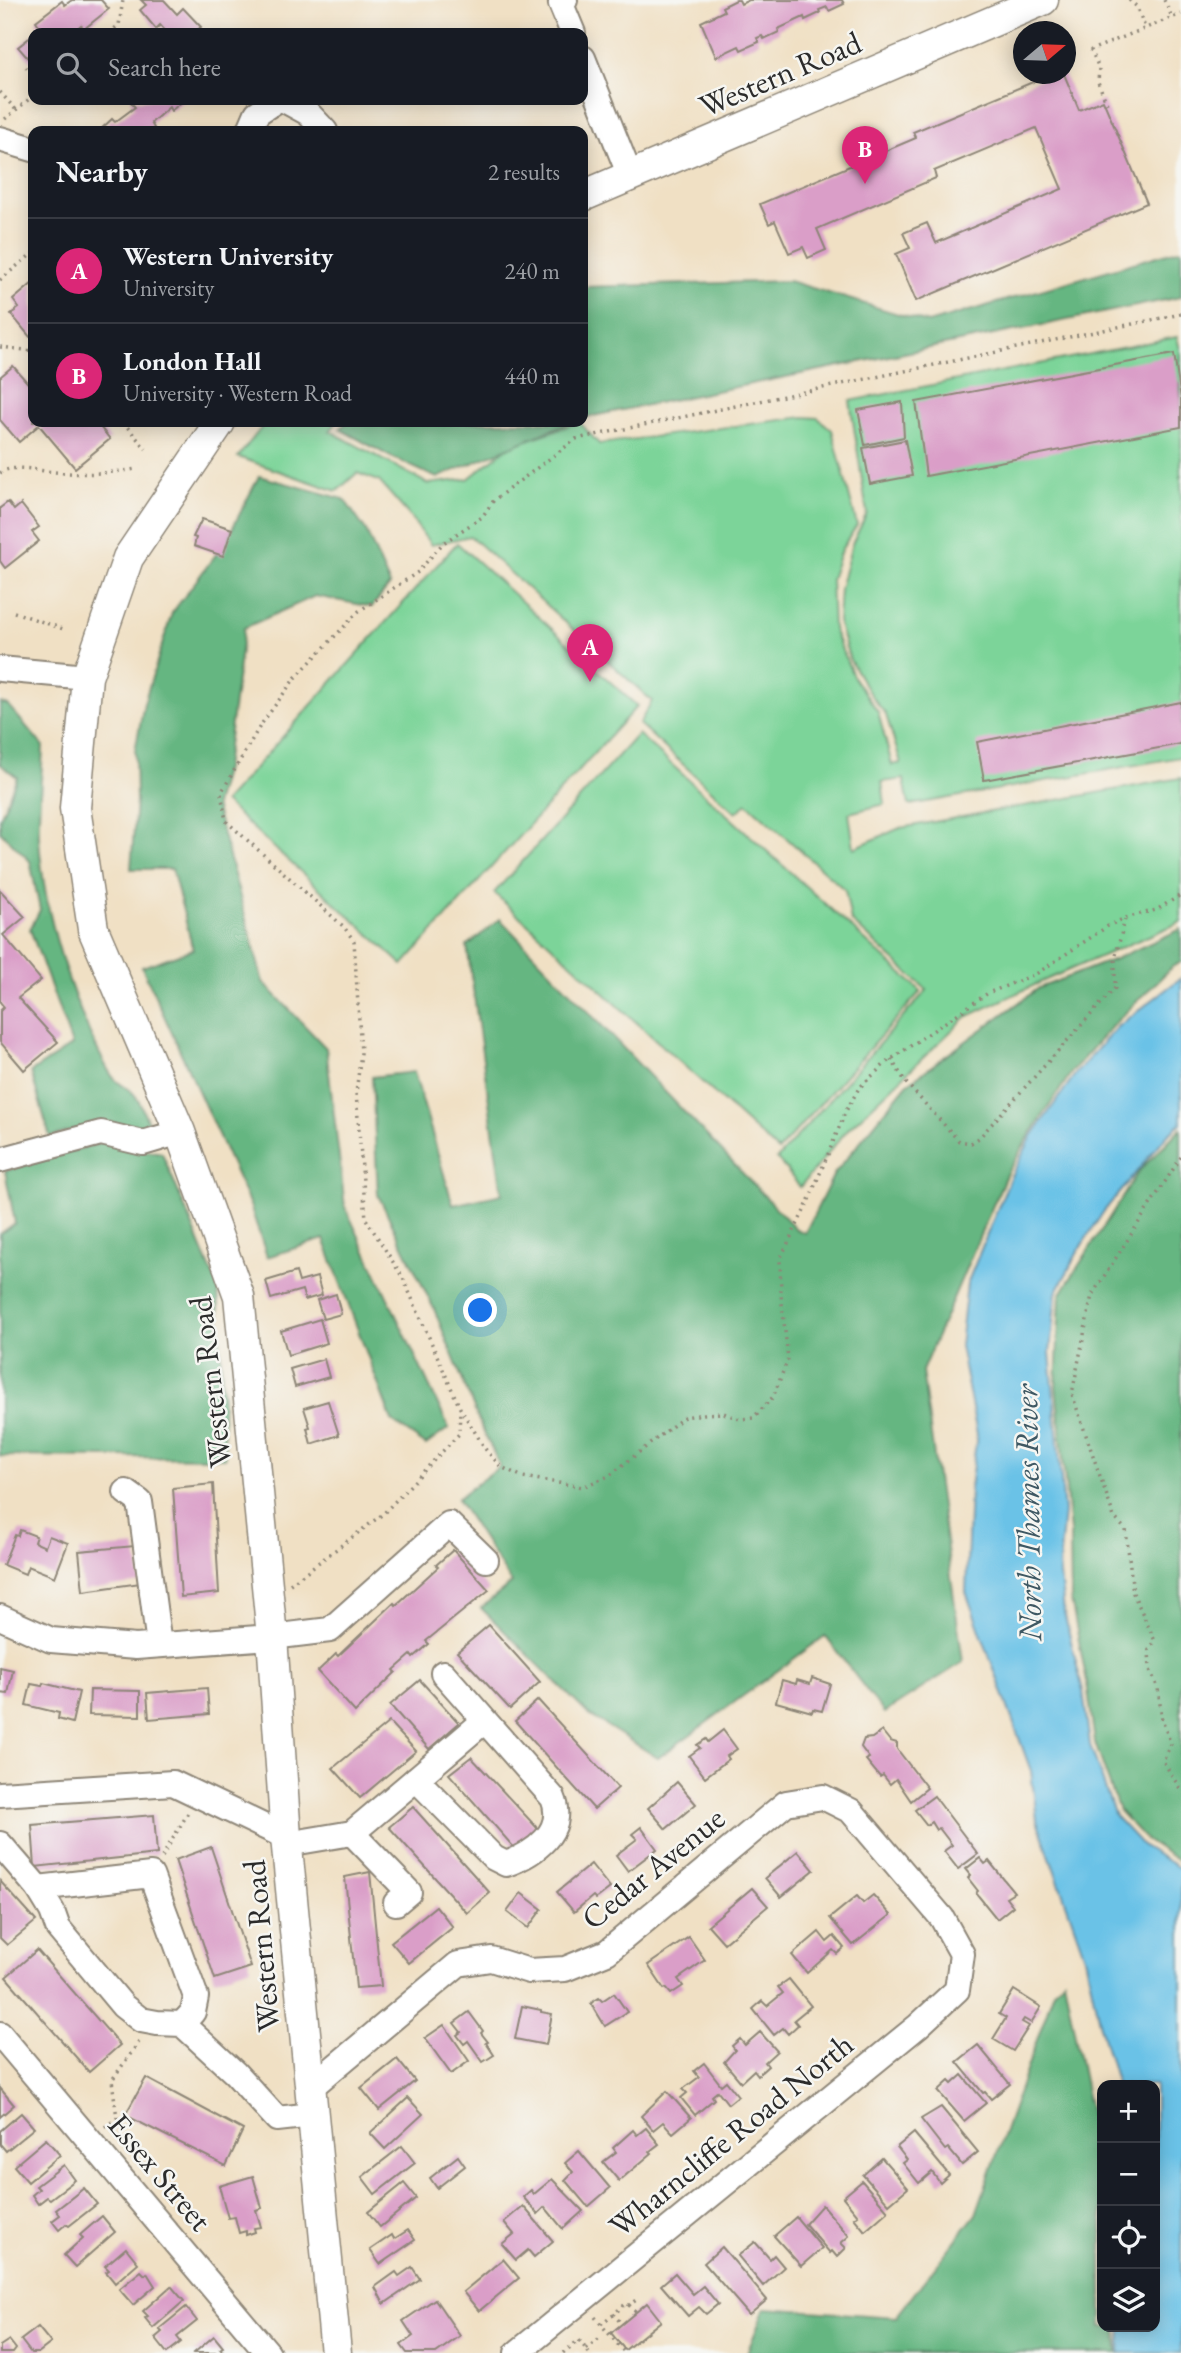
<!DOCTYPE html>
<html lang="en">
<head>
<meta charset="utf-8">
<style>
	:root { --surface:#171b24; --page:#242831; --text:#f1f3f6; --muted:#9ea1a6; --line:#363941; --accent:#db2777 }
	body { margin:0; font-family:"EB Garamond",serif; background:var(--page); color:var(--text) }
	.controls { position:absolute; right:21px; bottom:21px; display:grid; overflow:hidden; border-radius:14px; box-shadow:0 4px 18px #0003 }
	.controls button { width:63px; height:63px; display:grid; place-items:center; padding:0; border:0; border-bottom:2px solid var(--line); background:var(--surface); color:var(--text); font:35px sans-serif }
	.compass { position:absolute; left:1013px; top:21px; width:63px; height:63px; border-radius:50%; background:var(--surface); box-shadow:0 4px 18px #0003; rotate:71deg }
	.you { position:absolute; left:481px; top:1311px; width:24px; height:24px; margin:-18px; border:5px solid #fff; border-radius:50%; background:#1a73e8; box-shadow:0 0 0 10px #1a73e833 }
	.badge { display:grid; place-items:center; width:46px; height:46px; border-radius:50%; background:var(--accent); color:#fff; font-size:23px; font-weight:700 }
	.pin { position:absolute; translate:-50% -58px; filter:drop-shadow(0 2px 4px #0008) }
	.pin::after { content:''; position:absolute; top:37px; width:24px; height:21px; background:inherit; clip-path:polygon(0 0,100% 0,50% 100%) }
	.list { margin:0; padding:0; list-style:none }
	h2 { display:flex; justify-content:space-between; align-items:center; height:91px; margin:0; padding:0 28px; font-size:30px }
	h2 small { font-size:23px; font-weight:400; color:var(--muted) }
	.list li { display:grid; grid-template-columns:46px 1fr auto; gap:21px; align-items:center; box-sizing:border-box; height:105px; padding:0 28px; border-top:2px solid var(--line) }
	.list b { display:block; font-size:26px; white-space:nowrap }
	.list p { margin:0; font-size:23px; white-space:nowrap; color:var(--muted) }
	.list em { font-size:23px; font-style:normal; color:var(--muted) }
	.icon { flex:none; width:38px; height:38px; fill:none; stroke:currentColor; stroke-width:2; stroke-linecap:round; stroke-linejoin:round }
	.map { position:relative; flex:none; width:1181px; height:2353px; overflow:hidden }
	.search { position:absolute; background:var(--surface); box-shadow:0 4px 18px #0003; left:28px; top:28px; width:560px; height:77px; display:flex; align-items:center; gap:18px; box-sizing:border-box; padding:0 24px; border-radius:14px; color:var(--muted); font-size:26px }
	.panel { position:absolute; background:var(--surface); box-shadow:0 4px 18px #0003; left:28px; top:126px; width:560px; height:301px; border-radius:14px }
	.map>svg:first-child { display:block }
</style>
</head>
<body>
<div class="map">
<svg width="1181" height="2353" viewBox="0 0 1181 2353">
	<rect width="100%" height="100%" fill="#f6f6f2"/>
	<filter id="ink" filterUnits="userSpaceOnUse"><feTurbulence type="fractalNoise" baseFrequency=".0143" numOctaves="2"/><feDisplacementMap in="SourceGraphic" scale="14" xChannelSelector="R" yChannelSelector="G"/><feConvolveMatrix kernelMatrix="1 2 1 2 8 2 1 2 1" color-interpolation-filters="sRGB"/></filter>
	<filter id="wash" filterUnits="userSpaceOnUse"><feTurbulence type="fractalNoise" baseFrequency=".00686" numOctaves="4" result="noise"/><feDisplacementMap in="SourceGraphic" scale="28" xChannelSelector="R" yChannelSelector="G"/><feGaussianBlur stdDeviation="1.57" result="paint"/><feColorMatrix in="noise" values="0 0 0 0 0 0 0 0 0 0 0 0 0 0 0 0 0 1.4 0 .05"/><feComposite in="paint" operator="in"/></filter>
	<g filter="url(#wash)">
		<rect width="100%" height="100%" fill="#f0e0c4"/>
		<g fill="#7cd499" stroke="#548062" stroke-width="2">
			<path d="M1177 337 1181 354V757L909 805 904 779 882 782 885 804 849 813 854 848 900 828 1181 778V922L1041 982 966 1017 848 1129 800 1187 777 1159 927 990 851 921 845 890 747 803 736 813 639 724 652 701 470 536 431 545 408 514 379 481 357 473 337 491 238 457 266 422H337L330 431 428 484 468 479 510 446 579 422 599 444 804 417 818 418 832 430 857 525 841 550 831 579 833 629 854 678 878 712 892 765 901 763 886 715 868 691 850 660 838 622 840 589 852 544 867 513 850 401Z"/>
			<path d="M457 543 637 706 403 965 224 802Z"/>
			<path d="M638 734 921 991 778 1151 494 893Z"/>
		</g>
		<g fill="#65b681" stroke="#487056" stroke-width="2">
			<path d="M1181 249V297L583 418V287L789 281 928 323Z"/>
			<path d="M347 422H570L437 478 389 456 340 429Z"/>
			<path d="M259 476 344 499 366 531 390 585 372 607 315 596 244 628 225 768 215 805 263 982 326 1048 345 1207 449 1428 426 1445 392 1421 324 1239 267 1257 250 1205 142 967 193 949 172 869H131L136 801 135 751 144 703 172 613 226 541Z"/>
			<path d="M0 703 8 705 43 746C42 776 38 807 39 837 43 913 71 1001 107 1068 117 1086 121 1082 133 1093 140 1100 144 1113 148 1122L143 1129 103 1122 50 1137 31 1072 72 1045 30 929 40 910 30 861 0 831V818L17 777 0 764Z"/>
			<path d="M500 919 796 1229 805 1233 834 1174 907 1084 1039 988 1115 959 1181 929V962L1172 967 1114 1024 1073 1070 1030 1135 1006 1175 922 1371 963 1662 884 1713 825 1636 658 1758 588 1714 481 1608 512 1583 457 1499 500 1466 481 1426 434 1309 378 1195 372 1077 414 1072 453 1205 502 1194 467 946Z"/>
			<path d="M1181 1128V1863L1145 1839 1119 1811 1095 1743 1087 1683 1071 1600 1070 1532 1056 1386 1060 1295 1139 1171Z"/>
			<path d="M102 1142 162 1153 218 1287 225 1458 0 1456V1234L15 1223 5 1171Z"/>
			<path d="M1064 1979 1102 2173V2327H1117L1118 2353H747L765 2308 896 2317 976 2214 1054 1991Z"/>
		</g>
		<path fill="#6ac2e7" stroke="#4a7689" stroke-width="2" d="M1181 978V1123L1168 1134 1104 1211 1080 1248 1056 1293 1050 1352 1064 1512 1059 1565 1064 1612 1083 1691 1090 1745 1115 1816 1143 1846 1181 1869V2353H1120L1121 2327H1155V2085H1115V2078L1100 2026 1085 1957 1037 1820 1031 1771 966 1592 970 1488 977 1434 960 1346 967 1284 1010 1178 1032 1136 1076 1073 1117 1027Z"/>
		<g id="blocks">
			<g fill="#da9ec8">
				<path d="M72 0H101L109 9 84 29 81 25 72 33H35L41 28 36 21 62 1 65 5Z"/>
				<path d="M141 0H164L177 14 183 8 201 27 194 33H167L160 25 156 29 140 10 146 5Z"/>
				<path d="M736 0H739L741 4 749 0H842L844 4 829 11 827 7 819 10 820 13 805 20 804 17 778 29 779 32 764 39 762 36 757 38 759 42 741 50 739 46 716 57 701 22 724 11 722 7Z"/>
				<path d="M33 35V64L18 47Z"/>
				<path d="M1052 74H1064L1079 110 1103 100 1147 203 916 301 896 254 910 248 903 233 927 223 936 243 1062 189 1036 128 934 171 936 178 817 229 826 250 808 258 803 247 789 253 775 221 769 224 760 204 916 138 913 132Z"/>
				<path d="M132 100H184L171 111 169 107 151 123 154 128 150 131H99L112 119 115 122 135 107 130 101Z"/>
				<path d="M33 283V335L30 337 11 314 19 308 13 300Z"/>
				<path d="M1174 354 1181 399V427L926 476 916 402Z"/>
				<path d="M13 366 33 389V422H96L110 439 75 468 39 425 19 442 0 420V377Z"/>
				<path d="M902 402 904 437 865 445 858 410Z"/>
				<path d="M905 440 912 476 870 484 863 448Z"/>
				<path d="M8 502 14 510 21 504 39 527 32 532 39 541 5 568 0 561V508Z"/>
				<path d="M202 519 232 529 223 556 194 546 196 538 193 537Z"/>
				<path d="M1181 702V744L984 780 977 742Z"/>
				<path d="M0 890 25 917 3 935 41 980 18 998 58 1042 24 1070 0 1042V1011L4 1007 0 1002Z"/>
				<path d="M296 1272 299 1282 317 1277 322 1295 305 1300 302 1290 271 1299 266 1281Z"/>
				<path d="M336 1294 341 1314 323 1319 317 1300Z"/>
				<path d="M320 1319 327 1343 288 1355 281 1331Z"/>
				<path d="M324 1359 329 1377 295 1387 290 1369Z"/>
				<path d="M328 1401 339 1435 311 1444 307 1428 310 1427 304 1408Z"/>
				<path d="M213 1484 219 1593 181 1597 173 1488Z"/>
				<path d="M20 1530 36 1536 34 1542 45 1547 49 1536 68 1543 55 1577 28 1566 25 1574 3 1565 15 1535 18 1536Z"/>
				<path d="M135 1546 141 1583 83 1591 79 1551Z"/>
				<path d="M453 1550 489 1590 426 1641 429 1644 413 1658 411 1655 394 1670 396 1672 355 1712 318 1671 336 1654 338 1656 394 1603 396 1605 438 1567 436 1565Z"/>
				<path d="M489 1625 540 1682 510 1709 457 1652Z"/>
				<path d="M0 1667 13 1670 8 1694 0 1693Z"/>
				<path d="M812 1678 830 1684 822 1711 813 1709 812 1712 776 1702 782 1680 796 1684 797 1680 810 1684Z"/>
				<path d="M420 1680 459 1723 429 1749 390 1705Z"/>
				<path d="M43 1683 79 1692 72 1723 58 1719 59 1713 26 1705 31 1684 42 1686Z"/>
				<path d="M207 1688 209 1714 149 1719 147 1693Z"/>
				<path d="M90 1690 140 1691V1716L89 1715Z"/>
				<path d="M538 1700 618 1788 594 1809 515 1721Z"/>
				<path d="M389 1722 416 1751 360 1798 333 1768Z"/>
				<path d="M723 1730 737 1749 727 1756 729 1759 705 1777 689 1756 700 1748 697 1745 706 1739 708 1742Z"/>
				<path d="M882 1731 890 1741 897 1743V1749L927 1788 911 1801 896 1779 890 1784 883 1775 880 1777 866 1760 869 1758 861 1747 864 1739 872 1738Z"/>
				<path d="M471 1757 539 1830 517 1851 449 1774Z"/>
				<path d="M677 1782 696 1804 666 1829 648 1808Z"/>
				<path d="M934 1796 978 1854 958 1869 944 1851 952 1845 939 1828 936 1830 931 1822 927 1825 915 1810Z"/>
				<path d="M413 1807 490 1893 467 1913 389 1827Z"/>
				<path d="M154 1815 157 1854 35 1867 32 1825Z"/>
				<path d="M641 1827 657 1849 628 1871 616 1855 637 1839 632 1834Z"/>
				<path d="M211 1847 251 1967 215 1979 175 1860Z"/>
				<path d="M798 1851 814 1870 781 1897 765 1878Z"/>
				<path d="M980 1858 985 1864 989 1861 1014 1892 1006 1897 1013 1906 997 1919 976 1893 978 1891 968 1878 971 1875 966 1869Z"/>
				<path d="M591 1864 610 1888 596 1899 593 1896 574 1912 557 1892Z"/>
				<path d="M370 1872 381 1986 356 1988 345 1877Z"/>
				<path d="M0 1881 36 1921 7 1945 0 1938Z"/>
				<path d="M752 1888 768 1906 724 1943 708 1925Z"/>
				<path d="M521 1893 542 1909 528 1928 507 1912Z"/>
				<path d="M873 1895 891 1915 853 1945 830 1918 857 1896 863 1903Z"/>
				<path d="M436 1906 453 1927 409 1963 391 1942Z"/>
				<path d="M819 1932 827 1942 834 1936 844 1948 837 1954 833 1950 807 1973 792 1955Z"/>
				<path d="M689 1937 705 1960 678 1979 683 1986 671 1994 666 1988 664 1989 648 1965Z"/>
				<path d="M37 1950 120 2045 89 2072 6 1977Z"/>
				<path d="M789 1979 811 2006 794 2020 798 2025 788 2034 783 2028 774 2035 753 2009 762 2001 767 2006 783 1993 778 1987Z"/>
				<path d="M1014 1990 1041 2007 1031 2023 1024 2019 1022 2022 1029 2026 1013 2051 993 2039 1006 2018 999 2014Z"/>
				<path d="M614 1993 627 2012 605 2026 591 2003 599 1998 602 2001Z"/>
				<path d="M522 2006 541 2010V2012L552 2014 546 2045 515 2039Z"/>
				<path d="M469 2012 483 2031 481 2033 488 2042 486 2043 494 2055 483 2062 468 2041 464 2044 457 2035 461 2032 454 2023Z"/>
				<path d="M444 2025 469 2061 451 2074 425 2038Z"/>
				<path d="M760 2032 777 2051 765 2062 768 2066 758 2075 754 2070 741 2082 724 2062 735 2050 732 2046 740 2039 745 2045Z"/>
				<path d="M978 2045 1010 2084 991 2099 985 2092 983 2093 957 2062Z"/>
				<path d="M397 2059 415 2081 379 2110 361 2088Z"/>
				<path d="M704 2063 721 2085 726 2081 738 2096 728 2104 718 2091 712 2096 714 2099 695 2115 681 2098 687 2093 683 2089 699 2077 694 2071Z"/>
				<path d="M962 2075 986 2103 964 2121 938 2091 949 2081 952 2084Z"/>
				<path d="M146 2078 243 2130 226 2166 125 2115Z"/>
				<path d="M0 2088 14 2105 0 2117Z"/>
				<path d="M667 2091 691 2118 673 2133 663 2122 653 2130 641 2116Z"/>
				<path d="M408 2098 423 2114 385 2149 370 2133Z"/>
				<path d="M941 2107 978 2152 962 2165 948 2148 945 2150 921 2119Z"/>
				<path d="M21 2113 34 2128 6 2151 0 2144V2131Z"/>
				<path d="M646 2128 659 2144 650 2151 652 2153 619 2181 603 2162 616 2152 613 2148 633 2130 637 2135Z"/>
				<path d="M914 2133 949 2175 940 2183 932 2172 919 2183 903 2163 907 2160 897 2147Z"/>
				<path d="M46 2139 60 2155 28 2182 14 2166Z"/>
				<path d="M402 2146 415 2163 375 2194 362 2177Z"/>
				<path d="M579 2151 610 2188 589 2206 586 2205 565 2180 573 2172 565 2163Z"/>
				<path d="M458 2156 465 2166 437 2188 430 2178Z"/>
				<path d="M882 2158 908 2188 889 2204 863 2175Z"/>
				<path d="M64 2165 75 2180 50 2199 47 2197 38 2204 32 2195 39 2189 36 2186Z"/>
				<path d="M253 2176 262 2208 256 2210 261 2227 254 2228 255 2232 246 2235V2231L239 2233 235 2217 228 2218 219 2186Z"/>
				<path d="M552 2179 583 2211 563 2229 545 2207 538 2214 523 2197 531 2190 534 2194Z"/>
				<path d="M862 2181 888 2211 865 2231 854 2218 858 2215 843 2197Z"/>
				<path d="M404 2183 416 2198 380 2227 368 2212Z"/>
				<path d="M84 2188 97 2204 69 2226 66 2224 59 2230 52 2221 60 2215 56 2210Z"/>
				<path d="M822 2205 849 2236 841 2243 846 2248 837 2257 832 2251 830 2253 805 2224Z"/>
				<path d="M523 2206 553 2241 534 2257 528 2250 516 2260 502 2244 514 2234 504 2222Z"/>
				<path d="M102 2216 115 2232 75 2267 64 2255 83 2238 80 2235Z"/>
				<path d="M796 2217 822 2248 801 2266 774 2236Z"/>
				<path d="M408 2230 415 2240 380 2264 370 2250 392 2235 394 2239Z"/>
				<path d="M755 2242 770 2259 774 2255 784 2267 763 2286 738 2256Z"/>
				<path d="M722 2247 767 2300 749 2315 704 2263Z"/>
				<path d="M126 2248 138 2263 115 2283 106 2272 109 2270 105 2266Z"/>
				<path d="M503 2259 519 2278 479 2311 463 2292Z"/>
				<path d="M412 2267 420 2279 384 2304 375 2287 396 2272 399 2276Z"/>
				<path d="M141 2271 145 2275 147 2273 155 2286 133 2305 119 2289Z"/>
				<path d="M675 2273 693 2294 703 2286 718 2304 706 2314 699 2307 688 2316 661 2285Z"/>
				<path d="M171 2286 184 2301 153 2328 145 2318 148 2316 143 2311Z"/>
				<path d="M435 2299 460 2336 436 2353H407L401 2345 413 2336 403 2321Z"/>
				<path d="M647 2303 661 2321 625 2350 611 2333Z"/>
				<path d="M186 2307 197 2321 177 2337 181 2342 167 2353 155 2338 162 2332 159 2329Z"/>
				<path d="M38 2327 51 2343 38 2353H31L21 2340Z"/>
				<path d="M214 2336 223 2347 220 2349 224 2353H194Z"/>
				<path d="M9 2340 16 2349 13 2353H0V2346Z"/>
			</g>
		</g>
	</g>
	<g filter="url(#ink)">
		<use href="#blocks" fill-opacity="0" stroke="#8e8678" stroke-width="2"/>
		<g fill="none" stroke-linecap="round" stroke-linejoin="round">
			<g stroke="#8e8678" stroke-width="28">
				<g id="minor">
					<path d="M565 0 561 4 573 33"/>
					<path d="M583 58 630 176"/>
					<path d="M284 100 308 113 325 131"/>
					<path d="M253 131 251 127 257 113 277 100"/>
					<path d="M0 139 33 149"/>
					<path d="M0 669 87 677"/>
					<path d="M0 1160 101 1133 143 1143 180 1132"/>
					<path d="M126 1492 140 1502 159 1645"/>
					<path d="M0 1617 51 1640 136 1647 272 1637 330 1630 449 1524 486 1560"/>
					<path d="M443 1673 553 1798C567 1831 534 1854 506 1864L494 1858 416 1779 484 1721"/>
					<path d="M0 1794 173 1783 286 1837"/>
					<path d="M352 1833 409 1892 396 1903"/>
					<path d="M0 1844 38 1888 52 1911 58 1928 123 2006 141 2020 157 2023 182 2024 235 2073 277 2119 313 2115"/>
					<path d="M287 1844 352 1833 416 1779"/>
					<path d="M38 1888 151 1875 196 1997 193 2012 182 2024"/>
					<path d="M0 2034 268 2353"/>
					<path d="M310 2088 458 1964 491 1959 529 1971 565 1969 607 1952 786 1803 823 1797 851 1811 942 1918 962 1954 957 1990 918 2026 517 2353"/>
				</g>
			</g>
			<g stroke="#8e8678" stroke-width="33">
				<g id="major">
					<path d="M583 196 1043 0"/>
					<path d="M220 422 128 558 87 677 75 808 93 929 180 1132 239 1296 272 1637 286 1837 336 2353"/>
				</g>
			</g>
			<g stroke="#8e8678" stroke-width="3.5" stroke-dasharray="2 5" stroke-linecap="butt">
				<path d="M1129 0 1136 6 1145 27"/>
				<path d="M1164 0 1172 17"/>
				<path d="M109 33 119 25 123 0"/>
				<path d="M26 67 33 76"/>
				<path d="M0 92 16 110"/>
				<path d="M1107 104 1098 82 1099 68 1091 50 1181 14"/>
				<path d="M5 119 33 96"/>
				<path d="M0 280 33 253"/>
				<path d="M1181 314 576 439 494 500 482 517 443 543 418 572 359 611 295 678 260 726 221 793 226 821 344 927 354 941 361 1053 356 1093 366 1219 403 1278 460 1408 486 1450 501 1467 523 1477 582 1487 609 1476 684 1417 704 1414 724 1413 739 1419 753 1418 773 1397 788 1359 781 1294 780 1259 806 1207 846 1111 859 1088 887 1062 988 993 1036 974 1108 926 1125 918 1156 910 1181 895"/>
				<path d="M0 347 33 351"/>
				<path d="M123 422 146 449"/>
				<path d="M0 473C8 467 22 468 32 469 68 475 100 475 136 469"/>
				<path d="M14 612 63 629"/>
				<path d="M891 1059 907 1084 959 1141 971 1143 979 1138 1115 988V959L1125 919"/>
				<path d="M1181 1157 1092 1295 1072 1394 1114 1517 1126 1530 1133 1593 1155 1641 1149 1650 1150 1670 1158 1688 1162 1720 1171 1744 1163 1761 1181 1790"/>
				<path d="M290 1584 383 1514 459 1434 460 1410"/>
				<path d="M162 1857 188 1813"/>
				<path d="M105 2127 117 2118 112 2080 141 2039"/>
				<path d="M629 2305 636 2312"/>
				<path d="M613 2314 622 2324"/>
				<path d="M595 2317 625 2353"/>
				<path d="M601 2324 627 2303 629 2305 639 2298"/>
				<path d="M586 2349 602 2336"/>
				<path d="M563 2353 579 2340 589 2353"/>
			</g>
			<use href="#minor" stroke="#fff" stroke-width="24"/>
			<use href="#major" stroke="#fff" stroke-width="30"/>
		</g>
	</g>
	<g text-anchor="middle" stroke-width="5" stroke-linejoin="round" paint-order="stroke">
		<g font-size="32" fill="#2b2b2b" stroke="#f6f6f2">
			<text transform="translate(780 74) rotate(-23)" y="11">Western Road</text>
			<text transform="translate(210 1382) rotate(-97)" y="11">Western Road</text>
			<text transform="translate(653 1868) rotate(-39)" y="11">Cedar Avenue</text>
			<text transform="translate(261 1946) rotate(-95)" y="11">Western Road</text>
			<text transform="translate(731 2135) rotate(-39)" y="11">Wharncliffe Road North</text>
			<text transform="translate(160 2172) rotate(50)" y="11">Essex Street</text>
		</g>
		<g font-size="33" font-style="italic" fill="#3e5863" stroke="#f6f6f2">
			<text transform="translate(1027 1513) rotate(-91)" y="12">North Thames River</text>
		</g>
	</g>
</svg>
<div class="controls">
<button>+</button>
<button>−</button>
<button><svg class="icon" aria-label="locate" viewBox="0 0 24 24"><circle cx="12" cy="12" r="6"/><path d="M12 2v4M12 18v4M2 12h4M18 12h4"/></svg></button>
<button><svg class="icon" aria-label="layers" viewBox="0 0 24 24"><path d="M12 4l9 5-9 5-9-5zM3 14l9 5 9-5"/></svg></button>
</div>
<svg class="compass" viewBox="-18 -18 36 36"><path d="M0-13l5 13h-10z" fill="#e53935"/><path d="M0 13l5-13h-10z" fill="#9ea1a6"/></svg>
<div class="you"></div>
<div class="pin badge" style="left:590px;top:682px">A</div>
<div class="pin badge" style="left:865px;top:184px">B</div>
<div class="search"><svg class="icon" aria-label="search" viewBox="0 0 24 24"><circle cx="10" cy="10" r="6"/><path d="M15 15l6 6"/></svg>Search here</div>
<section class="panel">
<h2>Nearby<small>2 results</small></h2>
<ul class="list">
<li><span class="badge">A</span><div><b>Western University</b><p>University</p></div><em>240 m</em></li>
<li><span class="badge">B</span><div><b>London Hall</b><p>University · Western Road</p></div><em>440 m</em></li>
</ul>
</section>
</div>
</body>
</html>
